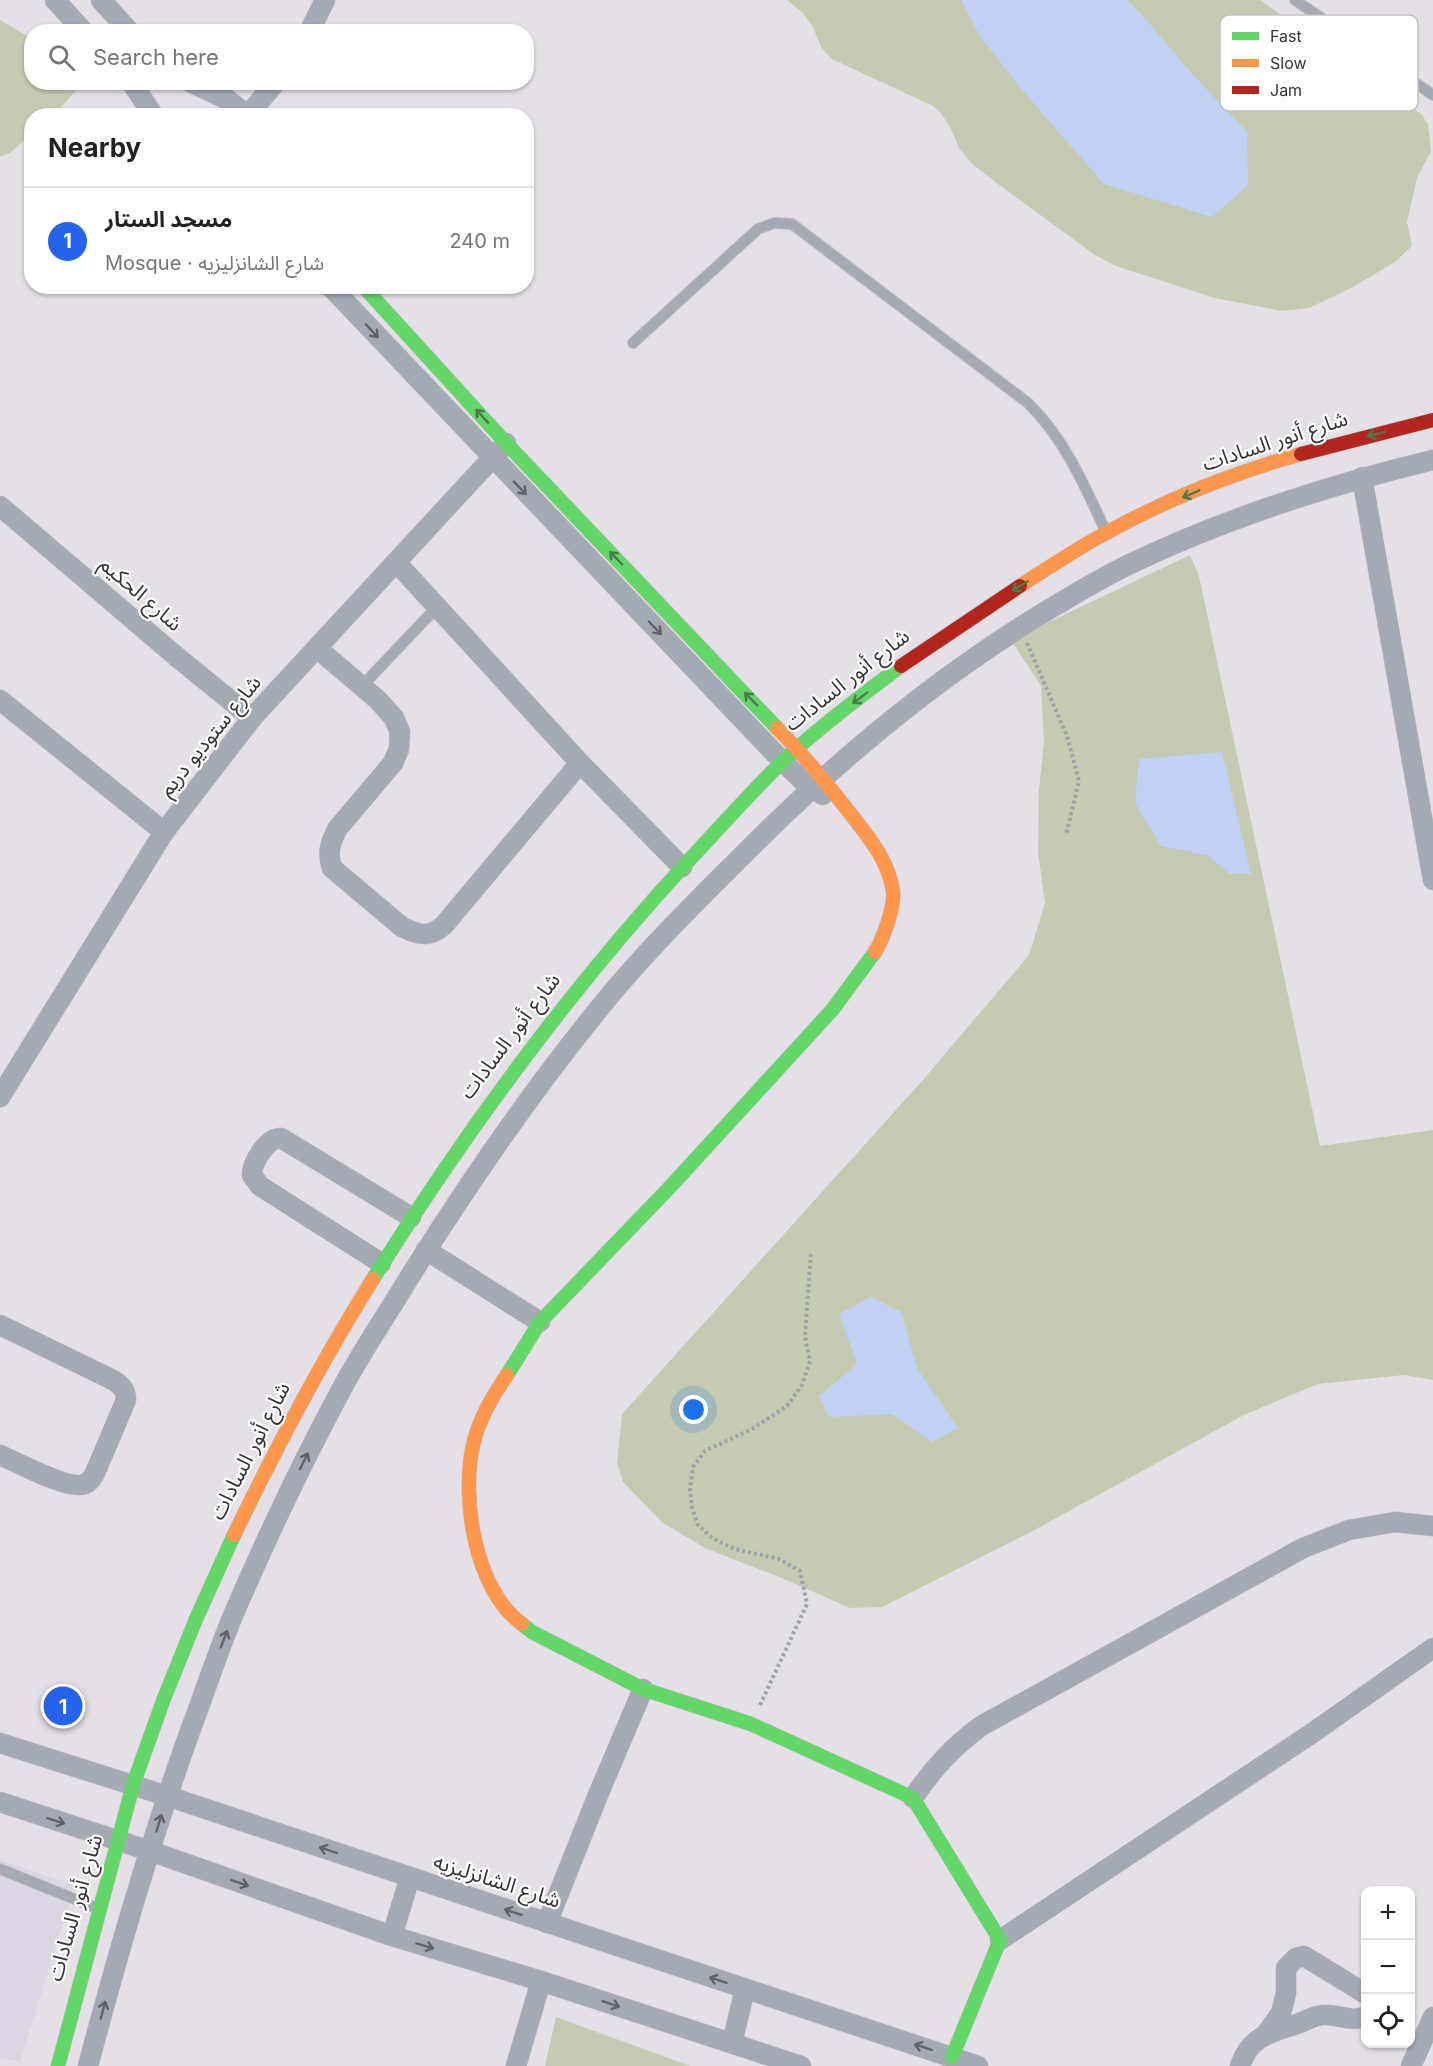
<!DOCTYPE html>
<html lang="en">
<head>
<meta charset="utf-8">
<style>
	:root { --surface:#fff; --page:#f6f6f6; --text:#222; --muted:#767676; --line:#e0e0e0; --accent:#2563eb }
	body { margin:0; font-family:Inter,"Noto Sans Arabic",sans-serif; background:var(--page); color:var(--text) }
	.controls { position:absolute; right:18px; bottom:18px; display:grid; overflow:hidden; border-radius:12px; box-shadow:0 2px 4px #0004 }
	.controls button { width:54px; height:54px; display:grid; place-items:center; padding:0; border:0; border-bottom:2px solid var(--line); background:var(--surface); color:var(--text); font:30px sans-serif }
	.you { position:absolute; left:694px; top:1410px; width:21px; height:21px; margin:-15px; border:4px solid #fff; border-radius:50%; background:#1a73e8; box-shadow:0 0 0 9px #1a73e833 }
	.badge { display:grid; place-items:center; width:39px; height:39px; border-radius:50%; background:var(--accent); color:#fff; font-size:20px; font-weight:700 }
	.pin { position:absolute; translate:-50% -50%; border:3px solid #fff; box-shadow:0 2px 6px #0006 }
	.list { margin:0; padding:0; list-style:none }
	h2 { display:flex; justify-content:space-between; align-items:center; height:78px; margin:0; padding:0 24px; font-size:26px }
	h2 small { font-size:20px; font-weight:400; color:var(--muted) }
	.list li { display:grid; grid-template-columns:39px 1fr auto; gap:18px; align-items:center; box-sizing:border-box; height:108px; padding:0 24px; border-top:2px solid var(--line) }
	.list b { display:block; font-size:22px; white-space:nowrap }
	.list p { margin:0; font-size:20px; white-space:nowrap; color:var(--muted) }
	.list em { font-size:20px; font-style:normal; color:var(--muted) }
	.icon { flex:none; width:33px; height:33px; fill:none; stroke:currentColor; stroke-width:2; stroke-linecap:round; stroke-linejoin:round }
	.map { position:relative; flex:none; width:1433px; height:2066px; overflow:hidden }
	.search { position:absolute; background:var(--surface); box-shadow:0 2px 4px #0004; left:24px; top:24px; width:510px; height:66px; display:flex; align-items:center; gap:15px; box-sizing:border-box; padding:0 21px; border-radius:24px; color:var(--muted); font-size:22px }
	.panel { position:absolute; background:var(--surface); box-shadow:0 2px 4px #0004; left:24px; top:108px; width:510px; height:186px; border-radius:24px }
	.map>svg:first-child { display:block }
</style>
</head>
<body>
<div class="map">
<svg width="1433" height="2066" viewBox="0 0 1433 2066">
	<rect width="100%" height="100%" fill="#e5e0e7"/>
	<path fill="#ddd5e3" d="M0 1860 75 1885 20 2062 0 2057Z"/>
	<g fill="#c4cbb1">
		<path d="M787 0H1260L1421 114 1428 124 1431 151 1417 178 1407 222 1412 246 1395 262 1353 287 1309 308 1282 311 1215 298 1116 266 1095 255 998 184 971 163 959 148 951 129 941 113 933 106 832 59 821 47 813 27 803 13Z"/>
		<path d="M0 20 31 38 32 82 78 83 80 86 54 115 32 116 31 134 10 153 0 157Z"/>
		<path d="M1190 555 1199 576 1320 1146 1433 1130V1380L1404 1375 1318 1384 1244 1415 1029 1533 882 1607 850 1608 784 1579 705 1548 663 1523 623 1482 617 1463 622 1414 922 1081 1029 955 1045 903 1038 852 1039 790 1044 741 1041 686 1011 640Z"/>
		<path d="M556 2017 690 2066H545Z"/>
	</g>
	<g fill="#bfd1f5">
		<path d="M961 0H1127L1146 19 1185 66 1247 132 1248 185 1212 217 1104 184 1022 90 980 36Z"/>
		<path d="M1222 752 1251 874H1230L1207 855 1161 846 1135 803 1139 759Z"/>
		<path d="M871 1297 901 1312 917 1368 958 1428 932 1442 892 1414 829 1417 819 1396 857 1364 839 1314Z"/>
	</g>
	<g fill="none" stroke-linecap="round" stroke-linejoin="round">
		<g stroke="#c1bec3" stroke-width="12">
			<g id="lane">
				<path d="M1295 0 1433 95"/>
				<path d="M633 343 758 229 774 223 792 224 1028 403C1064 438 1085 486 1106 532"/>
				<path d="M362 686 437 607"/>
				<path d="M0 1869 99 1909"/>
			</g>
		</g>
		<g stroke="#c1bec3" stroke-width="21">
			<g id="street">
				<path d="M55 0 84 32"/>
				<path d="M101 0 130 32"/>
				<path d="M309 32 325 0"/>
				<path d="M131 82 154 116"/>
				<path d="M190 82 228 100 248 116"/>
				<path d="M248 115 276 82"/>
				<path d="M330 286 783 762 802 780 823 795"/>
				<path d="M1362 477 1433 880"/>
				<path d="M0 506 177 657 252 718"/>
				<path d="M396 562 580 763 682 867"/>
				<path d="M318 649 378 700 394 718 400 732 399 749 393 763 338 828C330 842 327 853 332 868L402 927C418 935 430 938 444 925L580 763"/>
				<path d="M0 700 164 832"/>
				<path d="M0 1097 164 832 252 718 506 443"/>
				<path d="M426 1250 540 1322"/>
				<path d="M381 1263 260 1186 252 1175C252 1162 267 1138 281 1138L411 1217"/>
				<path d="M0 1325 113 1380C121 1385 126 1389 126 1400L95 1473C93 1477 90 1482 85 1484 69 1491 17 1462 0 1455"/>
				<path d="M0 1743 167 1796 978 2066"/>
				<path d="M913 1798C933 1768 953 1747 981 1726L1303 1548 1349 1530 1395 1522 1433 1526"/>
				<path d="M0 1802 150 1851 392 1936 541 1981 801 2066"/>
				<path d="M547 1923 598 1795 643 1689"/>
				<path d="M392 1936 410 1877"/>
				<path d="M1000 1940 1311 1734 1433 1648"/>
				<path d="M1266 2034 1281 2013 1286 1993V1968L1296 1958 1304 1956 1366 1994"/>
				<path d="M732 2043 745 1989"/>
				<path d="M88 2066C120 1945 155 1824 199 1707 210 1676 221 1644 234 1613 266 1539 301 1465 339 1394 356 1361 377 1330 396 1299 460 1195 528 1095 606 1000 653 943 706 892 758 840 848 751 944 672 1053 607 1078 592 1103 577 1130 564 1226 518 1329 485 1433 460"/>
				<path d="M516 2066 541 1981"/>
				<path d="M1240 2066C1250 2036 1270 2033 1297 2024 1305 2021 1315 2015 1324 2015 1339 2014 1351 2023 1366 2016"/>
				<path d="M1411 2066 1433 2017"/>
			</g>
		</g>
		<g stroke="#c1bec3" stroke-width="15">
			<g id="fast">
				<path d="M363 286 506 443 777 728"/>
				<path d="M373 1279C467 1129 572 986 693 856 723 824 752 791 784 760 821 726 861 696 901 666"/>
				<path d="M507 1375 540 1322 670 1187 833 1009 875 952"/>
				<path d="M522 1624 532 1632 643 1689 751 1724 913 1798 1000 1940 952 2057"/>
				<path d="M58 2066 133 1785 163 1701 196 1619 234 1535"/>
			</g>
		</g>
		<g stroke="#c1bec3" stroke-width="15">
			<g id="slow">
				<path d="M1020 586C1048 568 1076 549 1106 533 1167 499 1233 473 1301 454"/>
				<path d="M777 728C802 753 824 780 846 808 866 834 888 858 893 891 895 907 883 939 875 952"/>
				<path d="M507 1375C492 1397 479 1419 473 1445 461 1499 475 1590 522 1624"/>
				<path d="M234 1535C276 1448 321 1362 373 1279"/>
			</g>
		</g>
		<g stroke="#c1bec3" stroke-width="15">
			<g id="jam">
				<path d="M1301 454 1433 420"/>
				<path d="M901 666 1020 586"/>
			</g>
		</g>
		<g stroke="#9ea3aa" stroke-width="4" stroke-dasharray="3 3" stroke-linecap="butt">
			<path d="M1027 643 1067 736 1079 781 1066 835"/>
			<path d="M760 1705 807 1604 800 1571 779 1559 735 1549 712 1538 698 1525 692 1508 690 1489 693 1467 705 1451 752 1429 787 1406 802 1385 810 1361 805 1337 811 1251"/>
		</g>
		<use href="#lane" stroke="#a4aab4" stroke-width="10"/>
		<use href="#street" stroke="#a4aab4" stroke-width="20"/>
		<use href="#fast" stroke="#63d668" stroke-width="14"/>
		<use href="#slow" stroke="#ff974d" stroke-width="14"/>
		<use href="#jam" stroke="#b3261e" stroke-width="14"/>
	</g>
	<defs><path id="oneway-shaft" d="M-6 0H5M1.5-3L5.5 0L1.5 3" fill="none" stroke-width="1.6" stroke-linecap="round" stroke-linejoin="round" transform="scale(1.5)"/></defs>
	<g stroke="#616168">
		<use href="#oneway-shaft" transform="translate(372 331) rotate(47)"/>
		<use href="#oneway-shaft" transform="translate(520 488) rotate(46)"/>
		<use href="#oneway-shaft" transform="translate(655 628) rotate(46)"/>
		<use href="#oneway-shaft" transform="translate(304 1461) rotate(-64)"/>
		<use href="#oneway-shaft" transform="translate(224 1639) rotate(-69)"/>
		<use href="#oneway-shaft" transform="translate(56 1821) rotate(18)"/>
		<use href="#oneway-shaft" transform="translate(159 1823) rotate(-73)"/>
		<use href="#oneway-shaft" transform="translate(328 1850) rotate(-162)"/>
		<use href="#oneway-shaft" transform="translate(240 1883) rotate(19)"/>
		<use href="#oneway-shaft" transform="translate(513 1912) rotate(-162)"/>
		<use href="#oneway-shaft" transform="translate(425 1946) rotate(17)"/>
		<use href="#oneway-shaft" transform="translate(718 1980) rotate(-162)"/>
		<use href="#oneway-shaft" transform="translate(611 2004) rotate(18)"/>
		<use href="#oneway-shaft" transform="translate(103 2010) rotate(-75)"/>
		<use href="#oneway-shaft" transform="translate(923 2047) rotate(-162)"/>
	</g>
	<g stroke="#4a7b4c">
		<use href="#oneway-shaft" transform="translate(482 416) rotate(-133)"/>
		<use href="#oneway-shaft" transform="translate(1376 434) rotate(166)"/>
		<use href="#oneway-shaft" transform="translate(1191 494) rotate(157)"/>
		<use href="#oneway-shaft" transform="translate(616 558) rotate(-134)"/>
		<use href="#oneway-shaft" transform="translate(1020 586) rotate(148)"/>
		<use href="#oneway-shaft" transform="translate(860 698) rotate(143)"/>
		<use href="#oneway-shaft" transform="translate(751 699) rotate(-134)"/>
	</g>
	<g text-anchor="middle" stroke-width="4.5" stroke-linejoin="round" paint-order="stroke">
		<g font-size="21" fill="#353136" stroke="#fff">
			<text transform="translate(1275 441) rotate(-18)" y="7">شارع أنور السادات</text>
			<text transform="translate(141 594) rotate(41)" y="7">شارع الحكيم</text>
			<text transform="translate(847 680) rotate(-38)" y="7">شارع أنور السادات</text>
			<text transform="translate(210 736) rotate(-51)" y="7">شارع ستوديو دريم</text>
			<text transform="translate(510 1036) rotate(-53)" y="7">شارع أنور السادات</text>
			<text transform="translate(250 1451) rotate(-63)" y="7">شارع أنور السادات</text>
			<text transform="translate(497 1881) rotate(18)" y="7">شارع الشانزليزيه</text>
			<text transform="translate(75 1908) rotate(-74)" y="7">شارع أنور السادات</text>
		</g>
	</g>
	<rect x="1220" y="15" width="198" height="96" rx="9" fill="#fff" stroke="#c2c1c3" stroke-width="1.5"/>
	<rect x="1232" y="32" width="27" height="8" fill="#63d668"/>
	<rect x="1232" y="59" width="27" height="8" fill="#ff974d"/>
	<rect x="1232" y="86" width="27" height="8" fill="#b3261e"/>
	<g font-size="16" fill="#353136">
		<text x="1270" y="42">Fast</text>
		<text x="1270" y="69">Slow</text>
		<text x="1270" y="96">Jam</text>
	</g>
</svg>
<div class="controls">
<button>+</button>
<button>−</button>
<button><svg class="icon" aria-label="locate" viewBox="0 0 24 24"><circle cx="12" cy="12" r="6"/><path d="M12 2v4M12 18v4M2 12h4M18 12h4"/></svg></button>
</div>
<div class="you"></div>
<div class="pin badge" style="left:63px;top:1706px">1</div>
<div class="search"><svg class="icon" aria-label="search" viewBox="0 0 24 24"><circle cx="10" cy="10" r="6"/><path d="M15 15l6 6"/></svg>Search here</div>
<section class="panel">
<h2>Nearby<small></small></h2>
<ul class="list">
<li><span class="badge">1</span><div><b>مسجد الستار</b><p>Mosque · شارع الشانزليزيه</p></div><em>240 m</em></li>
</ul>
</section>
</div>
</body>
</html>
